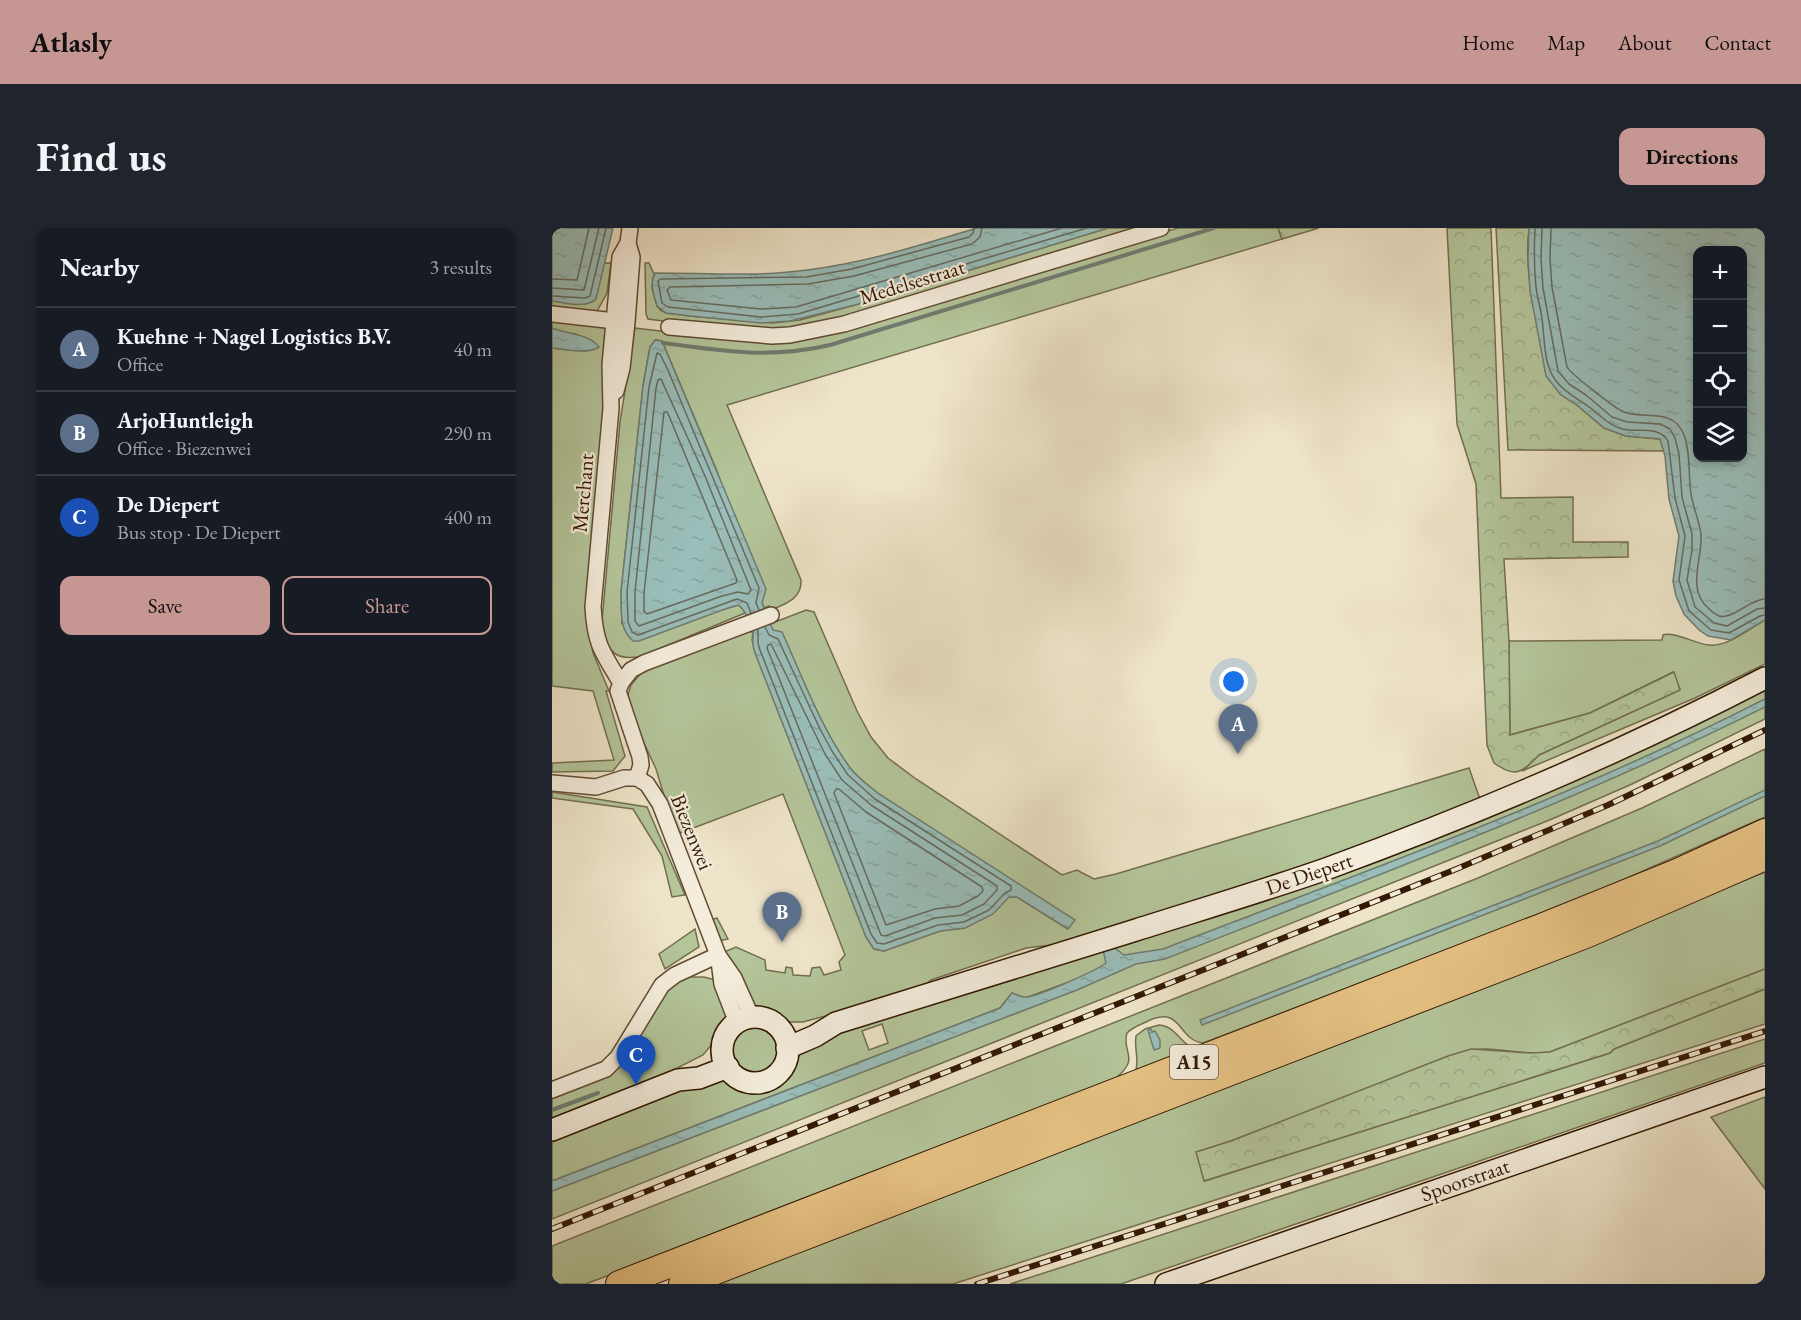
<!DOCTYPE html>
<html lang="en">
<head>
<meta charset="utf-8">
<style>
	:root { --surface:#171b24; --page:#20242c; --text:#f1f3f6; --muted:#9ea1a6; --line:#363941; --accent:#c59692 }
	body { margin:0; font-family:"EB Garamond",serif; background:var(--page); color:var(--text) }
	.controls { position:absolute; right:18px; top:18px; display:grid; overflow:hidden; border-radius:12px; box-shadow:0 3px 9px #0003 }
	.controls button { width:54px; height:54px; display:grid; place-items:center; padding:0; border:0; border-bottom:2px solid var(--line); background:var(--surface); color:var(--text); font:30px sans-serif }
	.you { position:absolute; left:682px; top:454px; width:21px; height:21px; margin:-15px; border:4px solid #fff; border-radius:50%; background:#1a73e8; box-shadow:0 0 0 9px #1a73e833 }
	.badge { display:grid; place-items:center; width:39px; height:39px; border-radius:50%; background:var(--accent); color:#fff; font-size:20px; font-weight:700 }
	.pin { position:absolute; translate:-50% -50px; filter:drop-shadow(0 2px 3px #0008) }
	.pin::after { content:''; position:absolute; top:32px; width:21px; height:18px; background:inherit; clip-path:polygon(0 0,100% 0,50% 100%) }
	.list { margin:0; padding:0; list-style:none }
	h2 { display:flex; justify-content:space-between; align-items:center; height:78px; margin:0; padding:0 24px; font-size:26px }
	h2 small { font-size:20px; font-weight:400; color:var(--muted) }
	.list li { display:grid; grid-template-columns:39px 1fr auto; gap:18px; align-items:center; box-sizing:border-box; height:84px; padding:0 24px; border-top:2px solid var(--line) }
	.list b { display:block; font-size:22px; white-space:nowrap }
	.list p { margin:0; font-size:20px; white-space:nowrap; color:var(--muted) }
	.list em { font-size:20px; font-style:normal; color:var(--muted) }
	.actions { display:flex; gap:12px; padding:18px 24px }
	.actions a { flex:1; padding:14px 0; border:2px solid var(--accent); border-radius:12px; text-align:center; font-size:21px; color:var(--accent) }
	.actions .main { background:var(--accent); color:#111 }
	.icon { flex:none; width:33px; height:33px; fill:none; stroke:currentColor; stroke-width:2; stroke-linecap:round; stroke-linejoin:round }
	.map { position:relative; flex:none; width:1213px; height:1056px; overflow:hidden; border-radius:12px }
	header { display:flex; align-items:center; gap:36px; box-sizing:border-box; height:84px; padding:0 30px; background:var(--accent); color:#111 }
	header strong { font-size:28px }
	nav { display:flex; gap:33px; margin-inline-start:auto; font-size:21px }
	.intro { display:flex; align-items:center; justify-content:space-between; box-sizing:border-box; height:144px; padding:0 36px }
	h1 { margin:0; font-size:42px }
	.button { padding:15px 27px; border-radius:12px; background:var(--accent); color:#111; font-size:21px; font-weight:700 }
	main { display:flex; gap:36px; padding:0 36px }
	aside { flex:1; background:var(--surface); border-radius:12px; box-shadow:0 3px 9px #0003 }
	.map>svg:first-child { display:block }
</style>
</head>
<body>
<header>
<strong>Atlasly</strong>
<nav><a>Home</a><a>Map</a><a>About</a><a>Contact</a></nav>
</header>
<div class="intro"><h1>Find us</h1><a class="button">Directions</a></div>
<main>
<aside>
<h2>Nearby<small>3 results</small></h2>
<ul class="list">
<li><span class="badge" style="background:#5c6f8a">A</span><div><b>Kuehne + Nagel Logistics B.V.</b><p>Office</p></div><em>40 m</em></li>
<li><span class="badge" style="background:#5c6f8a">B</span><div><b>ArjoHuntleigh</b><p>Office · Biezenwei</p></div><em>290 m</em></li>
<li><span class="badge" style="background:#1a4fb4">C</span><div><b>De Diepert</b><p>Bus stop · De Diepert</p></div><em>400 m</em></li>
</ul>
<div class="actions"><a class="main">Save</a><a>Share</a></div>
</aside>
<div class="map">
<svg width="1213" height="1056" viewBox="0 0 1213 1056">
	<defs>
		<pattern id="forest-crowns" width="20" height="18" patternUnits="userSpaceOnUse" patternTransform="scale(1.5)"><rect width="20" height="18" fill="#b4c59a"/><path d="M2 6a3 3 0 1 1 6 0M12 15a3 3 0 1 1 6 0" fill="none" stroke="#9ba883"/></pattern>
		<pattern id="water-ripples" width="26" height="14" patternUnits="userSpaceOnUse" patternTransform="scale(1.5)"><rect width="26" height="14" fill="#9abeba"/><path d="M2 4q2-2 4 0t4 0M15 11q2-2 4 0t4 0" fill="none" stroke="#85a39e"/></pattern>
	</defs>
	<rect width="100%" height="100%" fill="#eee4c9"/>
	<filter id="stains"><feTurbulence type="fractalNoise" baseFrequency=".00333" numOctaves="4"/><feColorMatrix values="0 0 0 0 .2 0 0 0 0 .09 0 0 0 0 .02 0 0 0 .5 -.17"/></filter>
	<radialGradient id="worn" r=".72"><stop offset=".6" stop-color="#630" stop-opacity="0"/><stop offset="1" stop-color="#630" stop-opacity=".3"/></radialGradient>
	<g fill="#b4c59a" stroke="#736e4e" stroke-width="1.5" fill-rule="evenodd">
		<path d="M556 0H597L256 100 191 103 96 91 94 86 93 35H97L102 46 100 60 105 78 108 82 114 85 138 88 221 95 248 92 303 77Z"/>
		<path d="M626 0H726L730 11 175 177 249 352C250 371 233 376 219 382L217 378 212 380 165 243 110 113 103 112 98 119 91 158 69 364 70 396 173 381 186 377 191 380 193 385 90 428C60 435 53 419 50 393L68 194 83 100 185 112 299 99Z"/>
		<path d="M51 35H59L55 65 44 85 0 80V73L34 76 42 73Z"/>
		<path d="M0 90 56 97V124L36 395 41 425 57 463H54L73 528 61 543 0 544V535L62 532 41 463 0 458V120L33 123 24 106 6 104 0 100Z"/>
		<path d="M254 382 262 384 305 483 319 509 336 530 364 551 510 647 525 642 542 651 564 646 917 540 929 574 814 618 508 716 474 720 379 752 367 763 251 794H233L201 777 172 724 184 719 213 732 214 742 233 745 234 739 240 740 241 747 258 748 260 740 268 739 272 747 289 742 287 734 293 727 231 566 128 605 114 574 104 541 92 515 75 470 79 457 91 443 196 404H201L200 412 203 424 314 709 322 721 332 723 388 703 413 700 457 669H465L516 701 327 566C317 558 307 551 299 541 270 503 250 448 230 405L221 403 218 396Z"/>
		<path d="M1213 392V436L1143 470 970 543 987 527 1128 461 1121 444 1038 485 958 507 957 413 1110 412 1111 407C1122 403 1144 416 1157 417 1176 419 1197 401 1213 392Z"/>
		<path d="M1213 459V491L1080 556 1000 591 0 991V963L524 762 522 752 473 770 460 765 448 780 0 953V910L156 852H172L190 861 202 864 218 862 239 844 244 828 259 816 322 793 551 719ZM330 796 336 815 317 822 310 803Z"/>
		<path d="M1213 521V589L1030 670 651 815C625 812 631 777 596 793 588 797 581 799 575 805 569 825 589 829 564 850L34 1056H0V1018L926 650 1090 580Z"/>
		<path d="M0 564 95 579 133 667 120 669 110 628 81 581 0 570Z"/>
		<path d="M1213 644V741L998 824C970 829 941 816 913 823L679 913 645 924 653 953 1058 825 1062 821 1213 761V796L401 1056H161L986 737Z"/>
		<path d="M165 690 176 711 167 713 159 692Z"/>
		<path d="M143 701 147 719 113 741 107 726Z"/>
		<path d="M138 749H152L163 752 172 771 174 790 166 809 151 827 74 866 0 894V867L62 843 110 769 125 754Z"/>
		<path d="M607 797C623 798 627 813 640 820L584 842C587 830 582 820 584 808L593 801Z"/>
		<circle cx="203" cy="822" r="22"/>
		<path d="M1213 811V835L569 1056H458Z"/>
		<path d="M1213 869V961L1159 889Z"/>
	</g>
	<g fill="url(#forest-crowns)" stroke="#736e4e" stroke-width="1.5">
		<path d="M726 0H767L730 11Z"/>
		<path d="M895 0H939L949 270 1021 269V314H1076V329L952 331 957 413 958 507 1038 485 1122 444 1128 462 987 527C970 544 964 551 942 535L935 517 924 256 905 196Z"/>
		<path d="M944 0H977C970 58 991 112 1008 166L1026 178 1052 200 1074 208 1108 211 1112 223 956 222Z"/>
		<path d="M1213 741V761L1062 821 1058 825 652 953 644 924 679 913 896 828 919 821 979 825 998 824Z"/>
	</g>
	<g fill="url(#water-ripples)" stroke="#707c70" stroke-width="1.5" fill-rule="evenodd">
		<path d="M0 0H61L44 71C32 81 14 75 0 73Z"/>
		<path d="M425 0H556L303 77 238 93 209 95 138 88 114 85 105 78C102 67 97 55 103 45 153 45 206 49 255 42 313 35 369 17 425 0Z"/>
		<path d="M977 0H1213V392L1179 412 1156 408 1147 402 1132 386 1124 368 1121 353 1127 308 1117 271 1113 228 1108 211 1074 208 1052 200 1026 178 1008 166 994 148 978 63 976 31ZM1146 22H1190V230H1146Z"/>
		<path d="M0 100C15 106 36 105 47 119 34 127 15 121 0 120Z"/>
		<path d="M103 112 110 113 214 361 210 375 221 402 230 404C250 448 270 503 299 541 307 551 317 558 327 566L523 692 516 701 465 669H457L441 686 413 700 388 703 332 723 322 721 314 709 203 425C199 414 202 412 201 404 199 396 193 381 186 377L173 381 87 413H81C66 400 70 382 69 364L91 158 98 119Z"/>
		<path d="M1213 471V479C1019 576 815 651 613 731L584 736 525 762 0 963V953L448 780 460 765C464 766 470 770 474 769 486 769 545 742 554 735L551 722 560 718 572 727 611 721C813 643 1020 570 1213 471Z"/>
		<path d="M1213 562V568L1108 618 650 797 648 792 1106 613Z"/>
		<path d="M599 801 600 804 603 803 608 812V820L602 822 596 802Z"/>
	</g>
	<g fill="none" stroke-linecap="round" stroke-linejoin="round">
		<g stroke="#666b5e" stroke-width="1.5">
			<path d="M422 0 421 5 417 9 300 41 254 49 109 51 106 53 110 75 116 79 209 89 246 86 535 0"/>
			<path d="M430 0 428 9 420 16 302 48 256 56 118 59 115 62 119 72 209 81 244 79 510 0"/>
			<path d="M983 0C982 20 982 40 984 59 985 70 989 80 990 91 993 111 991 136 1004 153 1013 165 1028 172 1040 181 1050 189 1057 197 1070 201 1086 205 1107 197 1116 213L1123 270 1133 308 1127 352 1137 383 1159 402 1177 405 1208 388 1213 387"/>
			<path d="M990 0 989 31 991 60 1006 143 1017 156 1034 167 1060 189 1075 194 1108 196 1118 201 1123 210 1127 226 1130 269 1140 306V322L1135 352 1143 379 1162 395 1175 398 1205 381 1213 380"/>
			<path d="M999 0 998 31 1000 59 1015 139C1019 146 1065 182 1072 184 1094 192 1121 179 1132 207 1139 225 1136 247 1139 266 1141 279 1147 292 1149 306 1151 330 1134 360 1156 380 1159 383 1163 386 1167 388 1180 392 1198 371 1213 371"/>
			<path d="M0 51 25 52 37 0"/>
			<path d="M0 60 32 62 47 0"/>
			<path d="M0 68 33 70 38 68 54 0"/>
			<path d="M109 151 153 248 199 362 196 366 186 364 170 368 87 398 83 393V364L104 160 106 152Z"/>
			<path d="M112 184H115L117 188 185 352 184 355 95 386 92 383V365Z"/>
			<path d="M199 385 195 375 185 371 86 407 80 404 76 394 75 364 97 159 105 125 108 126 115 140 207 360 204 375 207 382"/>
			<path d="M206 401V415L208 422 319 706 325 715 332 716 386 697 412 694 437 682 453 665 459 662V658L323 571 296 547 280 523 268 501 226 411 217 407 213 399"/>
			<path d="M219 416 273 526 290 552 319 577 445 658V662L432 676 410 687 383 690 333 708 329 707 215 420 216 417Z"/>
			<path d="M284 561H287L314 584 430 659 431 663 426 668 407 678 383 681 334 697 282 565Z"/>
		</g>
		<g stroke="#707c70" stroke-width="4">
			<path d="M111 115C169 123 219 131 278 117L662 0"/>
			<path d="M0 882 46 865"/>
		</g>
		<g stroke="#614b34" stroke-width="18">
			<g id="minor">
				<path d="M78 0 76 15 68 29 58 137 59 180 41 379C43 416 50 424 69 455L66 463 88 529 89 537 85 550"/>
				<path d="M0 86 72 94"/>
				<path d="M117 99 220 108 238 107 292 96 609 0"/>
				<path d="M64 163 70 140 75 94 80 29 76 15"/>
				<path d="M69 455 79 442 92 435 219 387"/>
				<path d="M0 555 44 559 72 550H85L95 556 108 576 166 727 182 750 200 790"/>
				<path d="M167 733 170 756 185 795"/>
				<path d="M0 862 54 841 66 829 110 757 123 747 166 727"/>
			</g>
		</g>
		<g stroke="#321802" stroke-width="24">
			<g id="secondary">
				<circle cx="203" cy="822" r="33"/>
				<path d="M235 820 263 808 284 795C384 764 484 733 584 702 647 682 711 663 774 641 924 586 1071 524 1213 450"/>
				<path d="M0 902 126 852 147 850 176 839"/>
				<path d="M614 1056 1213 849"/>
			</g>
		</g>
		<g stroke="#321802" stroke-width="28">
			<g id="motorway">
				<path d="M67 1056 989 699 1123 645 1213 604"/>
				<path d="M130 1056 1036 706 1213 629"/>
			</g>
		</g>
		<use href="#minor" stroke="#f4eddc" stroke-width="15"/>
		<use href="#secondary" stroke="#f4eddc" stroke-width="21"/>
		<use href="#motorway" stroke="#e7c284" stroke-width="26"/>
		<g stroke="#321802" stroke-width="6">
			<g id="rail">
				<path d="M0 1001 902 642 1056 577 1213 502"/>
				<path d="M425 1056 1213 803"/>
			</g>
		</g>
		<use href="#rail" stroke="#f4eddc" stroke-width="4" stroke-dasharray="11" stroke-linecap="butt"/>
	</g>
	<g text-anchor="middle" stroke-width="4.5" stroke-linejoin="round" paint-order="stroke">
		<rect fill="#f4eddc" stroke="#6c5843" stroke-width="1.5" x="618" y="817" width="48" height="34" rx="4.5"/>
		<g font-size="20" font-weight="bold" fill="#321802">
			<text x="642" y="841">A15</text>
		</g>
		<g font-size="21" fill="#321802" stroke="#f4eddc">
			<text transform="translate(360 54) rotate(-17)" y="7">Medelsestraat</text>
			<text transform="translate(31 265) rotate(-85)" y="7">Merchant</text>
			<text transform="translate(140 604) rotate(68)" y="7">Biezenwei</text>
			<text transform="translate(757 646) rotate(-19)" y="7">De Diepert</text>
			<text transform="translate(913 952) rotate(-19)" y="7">Spoorstraat</text>
		</g>
	</g>
	<rect width="100%" height="100%" filter="url(#stains)"/>
	<rect width="100%" height="100%" fill="url(#worn)"/>
</svg>
<div class="controls">
<button>+</button>
<button>−</button>
<button><svg class="icon" aria-label="locate" viewBox="0 0 24 24"><circle cx="12" cy="12" r="6"/><path d="M12 2v4M12 18v4M2 12h4M18 12h4"/></svg></button>
<button><svg class="icon" aria-label="layers" viewBox="0 0 24 24"><path d="M12 4l9 5-9 5-9-5zM3 14l9 5 9-5"/></svg></button>
</div>
<div class="you"></div>
<div class="pin badge" style="left:686px;top:526px;background:#5c6f8a">A</div>
<div class="pin badge" style="left:230px;top:714px;background:#5c6f8a">B</div>
<div class="pin badge" style="left:84px;top:857px;background:#1a4fb4">C</div>
</div>
</main>
</body>
</html>
